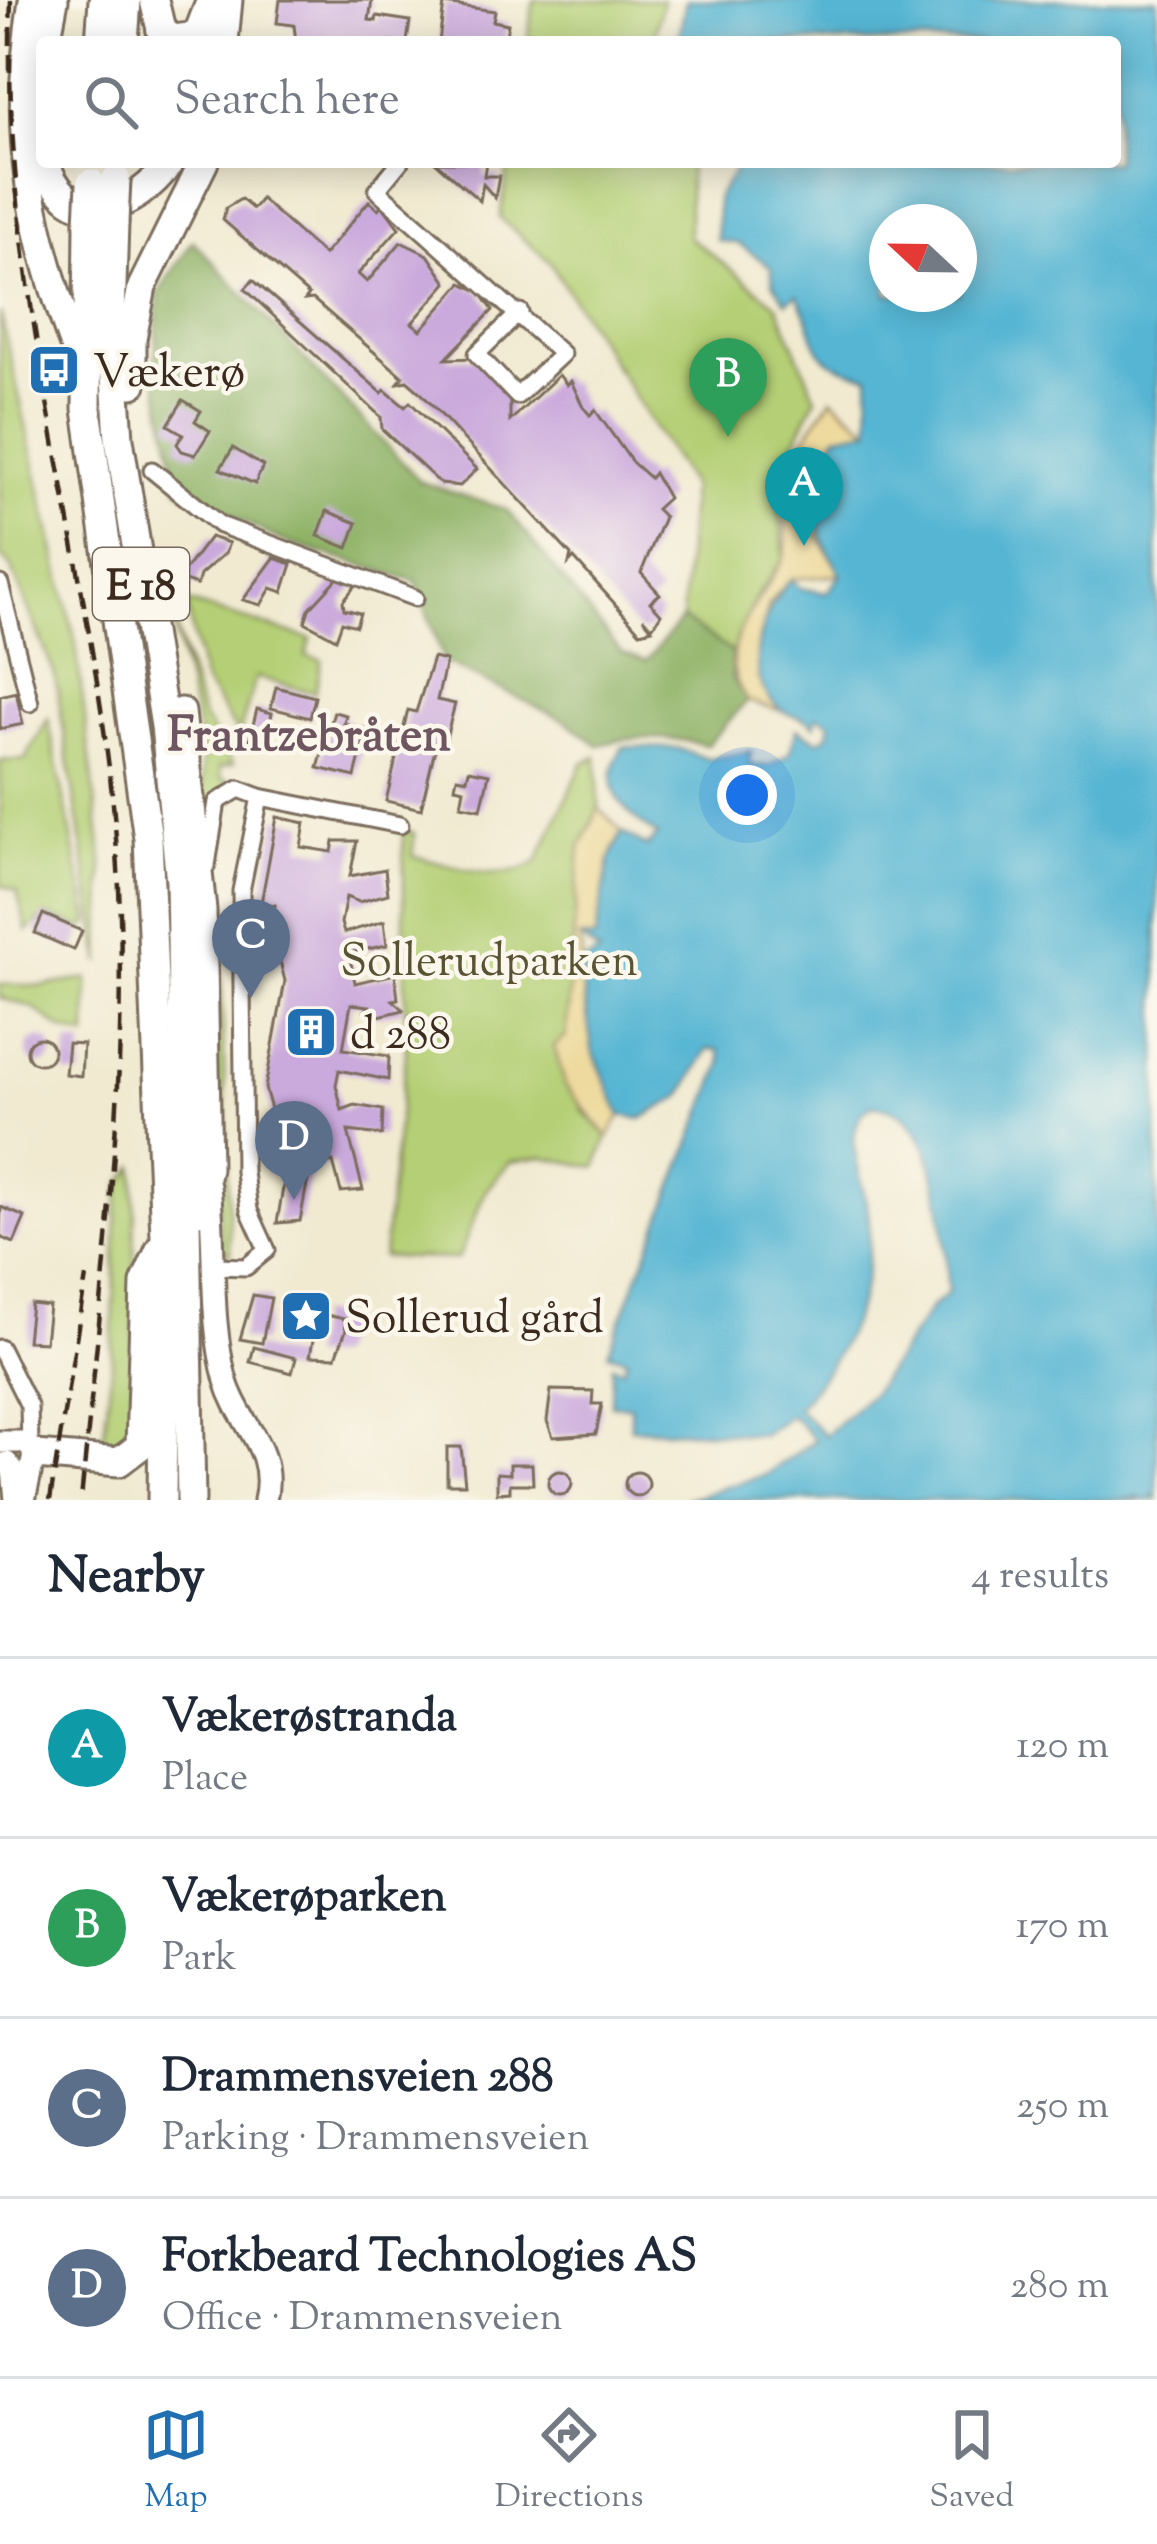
<!DOCTYPE html>
<html lang="en">
<head>
<meta charset="utf-8">
<style>
	:root { --surface:#fff; --page:#f6f6f7; --text:#1f2937; --muted:#747a83; --line:#e0e1e3; --accent:#1f6fb2 }
	body { margin:0; font-family:"Sorts Mill Goudy",serif; background:var(--page); color:var(--text) }
	.compass { position:absolute; left:869px; top:204px; width:108px; height:108px; border-radius:50%; background:var(--surface); box-shadow:0 6px 30px #0003; rotate:292deg }
	.you { position:absolute; left:747px; top:795px; width:42px; height:42px; margin:-30px; border:9px solid #fff; border-radius:50%; background:#1a73e8; box-shadow:0 0 0 18px #1a73e833 }
	.badge { display:grid; place-items:center; width:78px; height:78px; border-radius:50%; background:var(--accent); color:#fff; font-size:39px; font-weight:700 }
	.pin { position:absolute; translate:-50% -99px; filter:drop-shadow(0 3px 6px #0008) }
	.pin::after { content:''; position:absolute; top:63px; width:42px; height:36px; background:inherit; clip-path:polygon(0 0,100% 0,50% 100%) }
	.list { margin:0; padding:0; list-style:none }
	h2 { display:flex; justify-content:space-between; align-items:center; height:156px; margin:0; padding:0 48px; font-size:51px }
	h2 small { font-size:39px; font-weight:400; color:var(--muted) }
	.list li { display:grid; grid-template-columns:78px 1fr auto; gap:36px; align-items:center; box-sizing:border-box; height:180px; padding:0 48px; border-top:3px solid var(--line) }
	.list b { display:block; font-size:45px; white-space:nowrap }
	.list p { margin:0; font-size:39px; white-space:nowrap; color:var(--muted) }
	.list em { font-size:39px; font-style:normal; color:var(--muted) }
	.icon { flex:none; width:66px; height:66px; fill:none; stroke:currentColor; stroke-width:2; stroke-linecap:round; stroke-linejoin:round }
	.map { position:relative; flex:none; width:1157px; height:1500px; overflow:hidden }
	.search { position:absolute; background:var(--surface); box-shadow:0 6px 30px #0003; left:36px; right:36px; top:36px; height:132px; display:flex; align-items:center; gap:30px; box-sizing:border-box; padding:0 42px; border-radius:12px; color:var(--muted); font-size:45px }
	.sheet { height:876px; background:var(--surface) }
	nav { display:flex; justify-content:space-around; align-items:center; box-sizing:border-box; height:168px; border-top:3px solid var(--line); background:var(--surface); font-size:33px; color:var(--muted) }
	nav a { display:grid; justify-items:center; gap:6px }
	nav .on { color:var(--accent) }
	.map>svg:first-child { display:block }
</style>
</head>
<body>
<div class="map">
<svg width="1157" height="1500" viewBox="0 0 1157 1500">
	<rect width="100%" height="100%" fill="#fbf7ec"/>
	<filter id="ink" filterUnits="userSpaceOnUse"><feTurbulence type="fractalNoise" baseFrequency=".00833" numOctaves="2"/><feDisplacementMap in="SourceGraphic" scale="24" xChannelSelector="R" yChannelSelector="G"/><feConvolveMatrix kernelMatrix="1 2 1 2 8 2 1 2 1" color-interpolation-filters="sRGB"/></filter>
	<filter id="wash" filterUnits="userSpaceOnUse"><feTurbulence type="fractalNoise" baseFrequency=".004" numOctaves="4" result="noise"/><feDisplacementMap in="SourceGraphic" scale="48" xChannelSelector="R" yChannelSelector="G"/><feGaussianBlur stdDeviation="2.7" result="paint"/><feColorMatrix in="noise" values="0 0 0 0 0 0 0 0 0 0 0 0 0 0 0 0 0 1.4 0 .05"/><feComposite in="paint" operator="in"/></filter>
	<g filter="url(#wash)">
		<rect width="100%" height="100%" fill="#f1ead1"/>
		<g fill="#b4cf75" stroke="#787c4a" stroke-width="3">
			<path d="M534 0H663L653 42H527Z"/>
			<path d="M509 162H689V237L777 305 816 398 777 477 784 558 756 597 732 652 682 619 691 486 549 261 500 218Z"/>
			<path d="M0 312 76 645 103 863 101 963 55 675 11 566 0 556Z"/>
			<path d="M186 602 311 639 306 656 322 660 315 693 256 677 239 735 203 680Z"/>
			<path d="M173 621 202 715 233 764 220 767 221 778 231 782 207 811 203 868 202 748Z"/>
			<path d="M48 719 89 923 83 928 45 915 27 931 17 892 0 884V761L25 760Z"/>
			<path d="M597 757 599 808 580 848 566 1038 582 1110 608 1137 596 1167 542 1157 510 1162 486 1190 458 1259 383 1257 406 1055 403 830 414 833 413 856C452 865 500 886 537 862L583 763Z"/>
			<path d="M222 833 218 875 230 1255 222 1250 219 1227C224 1097 202 963 222 833Z"/>
			<path d="M88 979 87 1037 63 1030 32 1007 0 998V984L41 986Z"/>
			<path d="M135 1167 133 1415C128 1436 126 1449 102 1449L112 1364 117 1211 121 1183Z"/>
		</g>
		<path fill="#8fb266" stroke="#656e42" stroke-width="3" d="M193 241 421 482 507 510 621 652 646 661 682 619 732 652V678L747 701 707 745C670 736 636 735 598 745L566 721 444 662 416 581 284 542 179 489 155 370 158 293Z"/>
		<g fill="#eeda9e" stroke="#94825e" stroke-width="3">
			<path d="M832 398 870 430 817 535 842 575 791 579 768 604 758 679 782 711 747 701C709 645 757 610 782 561 793 538 779 503 786 479 794 449 815 423 832 398Z"/>
			<path d="M599 808 622 832 609 861 595 940 580 939 592 1049 621 1115 608 1137 565 1085 554 1046 566 1037 580 848Z"/>
		</g>
		<path fill="#55b5d3" stroke="#487078" stroke-width="3" fill-rule="evenodd" d="M686 0H1157V1500H684L765 1475 815 1440 790 1415 763 1435 631 1428V1406L611 1405 612 1365 623 1369 627 1359 608 1353 722 1063 719 1050 708 1049 682 1096 641 1119 621 1115 592 1049 580 965 599 953 580 938 595 939 609 861 622 832 647 847 658 835C626 815 596 788 623 747L677 748 708 759 751 751 749 765 768 766 789 754 797 729 818 740 827 736 831 723 817 716 814 725C805 715 790 717 780 709 738 674 761 612 791 579L800 588 827 593 841 575C811 522 801 491 837 435L870 429 869 376C802 358 824 346 797 295L786 302 773 283 771 267 739 244 717 240V197L740 162H1115V42H678ZM887 222H959V294H887ZM871 1106C946 1105 943 1243 948 1293L930 1309 872 1393 825 1435 797 1408C845 1354 873 1294 869 1220 867 1187 836 1128 871 1106Z"/>
		<g fill="none" stroke-linecap="round" stroke-linejoin="round">
			<path stroke="#445b5d" stroke-width="3" stroke-dasharray="15 12" stroke-linecap="butt" d="M1125 1500 1157 1494"/>
		</g>
		<g id="blocks">
			<g fill="#caa9dc">
				<path d="M280 0H372L369 20 376 21 377 16 410 21 407 42H296L294 25 277 23Z"/>
				<path d="M444 4 495 11 493 21 508 24 505 42H439Z"/>
				<path d="M435 162H486L484 176H499L495 198 483 184 480 201Z"/>
				<path d="M241 199 253 209 261 199 324 255 369 201 378 209 382 205 399 228 358 274 367 282 401 242 428 255 447 283 412 323 421 330 462 283 480 292 493 310 446 359 476 358 510 392V421L559 375 567 385 571 381 583 407 590 415 595 410 632 462 650 478 654 473 668 498 656 509 664 517 641 573 660 594 650 602 661 614 656 622 652 627 643 618 652 629 640 632 574 558 569 563 571 555 421 393 407 381 398 383 403 377 313 299 305 300 309 295 223 220 226 208Z"/>
				<path d="M253 280 382 393 385 390 405 407 410 402 477 469 460 486 441 484 382 429 381 417 245 289Z"/>
				<path d="M183 400 201 411 195 421 210 431 195 455 182 451 177 444 183 434 168 425Z"/>
				<path d="M233 448 263 466 255 484 220 469Z"/>
				<path d="M327 511 357 523 348 548 318 536Z"/>
				<path d="M210 537 229 543 225 553 200 575 197 585 178 579Z"/>
				<path d="M274 558 292 564 283 592 271 588 261 605 243 600Z"/>
				<path d="M338 578 356 585 343 601 344 609 360 613 356 626 342 622 336 639 305 622 309 609Z"/>
				<path d="M433 658 446 661 437 700 455 704 446 738 438 736 421 809 386 801 408 710 416 712Z"/>
				<path d="M276 687 315 697 310 718 271 708Z"/>
				<path d="M16 692 23 724 0 729V696Z"/>
				<path d="M257 709 272 713 264 749 248 745Z"/>
				<path d="M334 712 346 715 344 723 367 729 355 777 318 768Z"/>
				<path d="M469 770 489 774 481 809 461 805 464 789 455 787 457 777 467 779Z"/>
				<path d="M277 817 305 823 301 847 332 852 334 841H357L350 876 385 869 388 894 359 902 346 897 341 923 344 933 384 921 387 945 349 953 355 983 395 974 398 999 393 1000 404 1010 379 1016 365 1011 369 1006 351 1004 343 1049 389 1056 388 1080 339 1070 336 1085 342 1110 355 1105 383 1110 382 1135 348 1131 363 1190 341 1192 333 1162 310 1168 300 1221 277 1223 286 1170 272 1163 279 1138 265 1088 285 981 271 925 275 905 261 903Z"/>
				<path d="M43 914 82 931 74 950 35 933Z"/>
				<circle cx="40" cy="1051" r="13"/>
				<path d="M68 1043 83 1044 81 1076 65 1074Z"/>
				<path d="M1 1207 25 1217 14 1243 0 1237Z"/>
				<path d="M253 1295 271 1298 262 1343 240 1339Z"/>
				<path d="M31 1304 49 1306 45 1342 27 1341Z"/>
				<path d="M318 1313 344 1319 346 1330 336 1357 310 1356Z"/>
				<path d="M254 1347 296 1358 292 1373 250 1362Z"/>
				<path d="M551 1390 593 1391 592 1404H602L596 1434 553 1437 547 1421Z"/>
				<path d="M447 1447H461L465 1484H447Z"/>
				<path d="M510 1464H532L533 1484H510V1492L497 1493V1473L510 1474Z"/>
				<circle cx="560" cy="1483" r="12"/>
				<circle cx="637" cy="1484" r="12"/>
			</g>
		</g>
	</g>
	<g filter="url(#ink)">
		<use href="#blocks" fill-opacity="0" stroke="#7b6d5d" stroke-width="3"/>
		<g fill="none" stroke-linecap="round" stroke-linejoin="round">
			<g stroke="#7b6d5d" stroke-width="21">
				<g id="street">
					<path d="M400 162 377 190 562 354 517 396 477 354 520 312"/>
					<path d="M152 470 220 525 415 598"/>
					<path d="M0 584 30 703"/>
					<path d="M260 797 400 825"/>
					<path d="M207 865 217 802 239 789 260 797 241 891 244 1172 249 1210 267 1250 246 1267 216 1266"/>
					<path d="M0 1348 29 1406 30 1445"/>
				</g>
			</g>
			<g stroke="#7b6d5d" stroke-width="27">
				<g id="secondary">
					<path d="M209 1186C216 1249 209 1320 226 1381 239 1426 277 1448 265 1500"/>
					<path d="M0 1442H25L35 1451 24 1500"/>
					<path d="M7 1463 13 1470 16 1500"/>
				</g>
			</g>
			<g stroke="#7b6d5d" stroke-width="33">
				<g id="highway">
					<path d="M33 0C11 143 31 231 81 365"/>
					<path d="M154 0 164 42"/>
					<path d="M161 31 174 39 197 36 211 0"/>
					<path d="M46 42 54 0"/>
					<path d="M100 42 103 0"/>
					<path d="M124 42 127 0"/>
					<path d="M224 42 228 0"/>
					<path d="M45 162C70 235 135 211 170 162"/>
					<path d="M89 223 87 409 148 838 165 1237 162 1500"/>
					<path d="M114 223 111 316 119 439 165 726 180 883 191 1500"/>
					<path d="M132 384V339L142 287 204 162"/>
					<path d="M181 712 202 910 207 1168 198 1211"/>
					<path d="M36 1455 119 1462 140 1446 145 1283 161 1247"/>
				</g>
			</g>
			<use href="#street" stroke="#fff" stroke-width="15"/>
			<use href="#secondary" stroke="#fff" stroke-width="21"/>
			<use href="#highway" stroke="#fff" stroke-width="27"/>
			<g stroke="#3b2a1e" stroke-width="4.5" stroke-dasharray="18 9" stroke-linecap="butt">
				<path d="M11 0C0 261 76 504 108 760 140 1007 105 1253 81 1500"/>
				<path d="M50 1500 86 1277"/>
			</g>
			<g stroke="#7b6d5d" stroke-width="33" stroke-linecap="butt">
				<g id="highway-bridge">
					<path d="M89 223 91 183"/>
					<path d="M114 223 116 179"/>
				</g>
			</g>
			<use href="#highway-bridge" stroke="#fff" stroke-width="27"/>
		</g>
	</g>
	<defs>
		<g id="bus-square" transform="scale(2.7)"><rect x="-9" y="-9" width="18" height="18" rx="4" fill="#1f6fb2" stroke="#fbf7ec"/><path d="M-5-6H5V4H4V6H2V4H-2V6H-4V4H-5ZM-3.5-4V0h7V-4ZM-3.5 1.2v1.5H-2V1.2ZM2 1.2v1.5H3.5V1.2Z" fill="#fff"/></g>
		<g id="building-square" transform="scale(2.7)"><rect x="-9" y="-9" width="18" height="18" rx="4" fill="#1f6fb2" stroke="#fbf7ec"/><path d="M-4-6H4V6H1V3H-1V6H-4ZM-2.5-4.3h1.7v1.8h-1.7ZM.8-4.3h1.7v1.8H.8ZM-2.5-1h1.7V.8h-1.7ZM.8-1h1.7V.8H.8Z" fill="#fff"/></g>
		<g id="sight-square" transform="scale(2.7)"><rect x="-9" y="-9" width="18" height="18" rx="4" fill="#1f6fb2" stroke="#fbf7ec"/><path d="M0-6L1.8-2.2L6-1.7L2.9 1.2L3.7 5.4L0 3.3L-3.7 5.4L-2.9 1.2L-6-1.7L-1.8-2.2Z" fill="#fff"/></g>
	</defs>
	<g fill-rule="evenodd">
		<use href="#bus-square" x="54" y="370"/>
		<use href="#building-square" x="311" y="1032"/>
		<use href="#sight-square" x="306" y="1316"/>
	</g>
	<g text-anchor="middle" stroke-width="9" stroke-linejoin="round" paint-order="stroke">
		<rect fill="#fbf7ec" stroke="#75685c" stroke-width="3" x="93" y="548" width="96" height="72" rx="9"/>
		<g font-size="42" font-weight="bold" fill="#3b2a1e">
			<text x="141" y="599">E 18</text>
		</g>
		<g font-size="45" fill="#3b2a1e" stroke="#fbf7ec" text-anchor="start">
			<text x="93" y="386">Vækerø</text>
			<text x="350" y="1048">d 288</text>
			<text x="345" y="1332">Sollerud gård</text>
		</g>
		<g font-size="45" fill="#595334" stroke="#fbf7ec">
			<text x="489" y="975">Sollerudparken</text>
		</g>
		<g font-size="48" font-weight="bold" fill="#6d5660" stroke="#fbf7ec">
			<text x="309" y="750">Frantzebråten</text>
		</g>
	</g>
</svg>
<svg class="compass" viewBox="-18 -18 36 36"><path d="M0-13l5 13h-10z" fill="#e53935"/><path d="M0 13l5-13h-10z" fill="#747a83"/></svg>
<div class="you"></div>
<div class="pin badge" style="left:804px;top:546px;background:#0f9aa8">A</div>
<div class="pin badge" style="left:728px;top:437px;background:#2e9e5b">B</div>
<div class="pin badge" style="left:251px;top:998px;background:#5c6f8a">C</div>
<div class="pin badge" style="left:294px;top:1200px;background:#5c6f8a">D</div>
<div class="search"><svg class="icon" aria-label="search" viewBox="0 0 24 24"><circle cx="10" cy="10" r="6"/><path d="M15 15l6 6"/></svg>Search here</div>
</div>
<section class="sheet">
<h2>Nearby<small>4 results</small></h2>
<ul class="list">
<li><span class="badge" style="background:#0f9aa8">A</span><div><b>Vækerøstranda</b><p>Place</p></div><em>120 m</em></li>
<li><span class="badge" style="background:#2e9e5b">B</span><div><b>Vækerøparken</b><p>Park</p></div><em>170 m</em></li>
<li><span class="badge" style="background:#5c6f8a">C</span><div><b>Drammensveien 288</b><p>Parking · Drammensveien</p></div><em>250 m</em></li>
<li><span class="badge" style="background:#5c6f8a">D</span><div><b>Forkbeard Technologies AS</b><p>Office · Drammensveien</p></div><em>280 m</em></li>
</ul>
</section>
<nav>
<a class="on"><svg class="icon" aria-label="map" viewBox="0 0 24 24"><path d="M3 6l6-2 6 2 6-2v14l-6 2-6-2-6 2zM9 4v14M15 6v14"/></svg>Map</a>
<a><svg class="icon" aria-label="directions" viewBox="0 0 24 24"><path d="M12 3l9 9-9 9-9-9zM9 14v-3h6M13 9l2 2-2 2"/></svg>Directions</a>
<a><svg class="icon" aria-label="saved" viewBox="0 0 24 24"><path d="M7 4h10v16l-5-4-5 4z"/></svg>Saved</a>
</nav>
</body>
</html>
